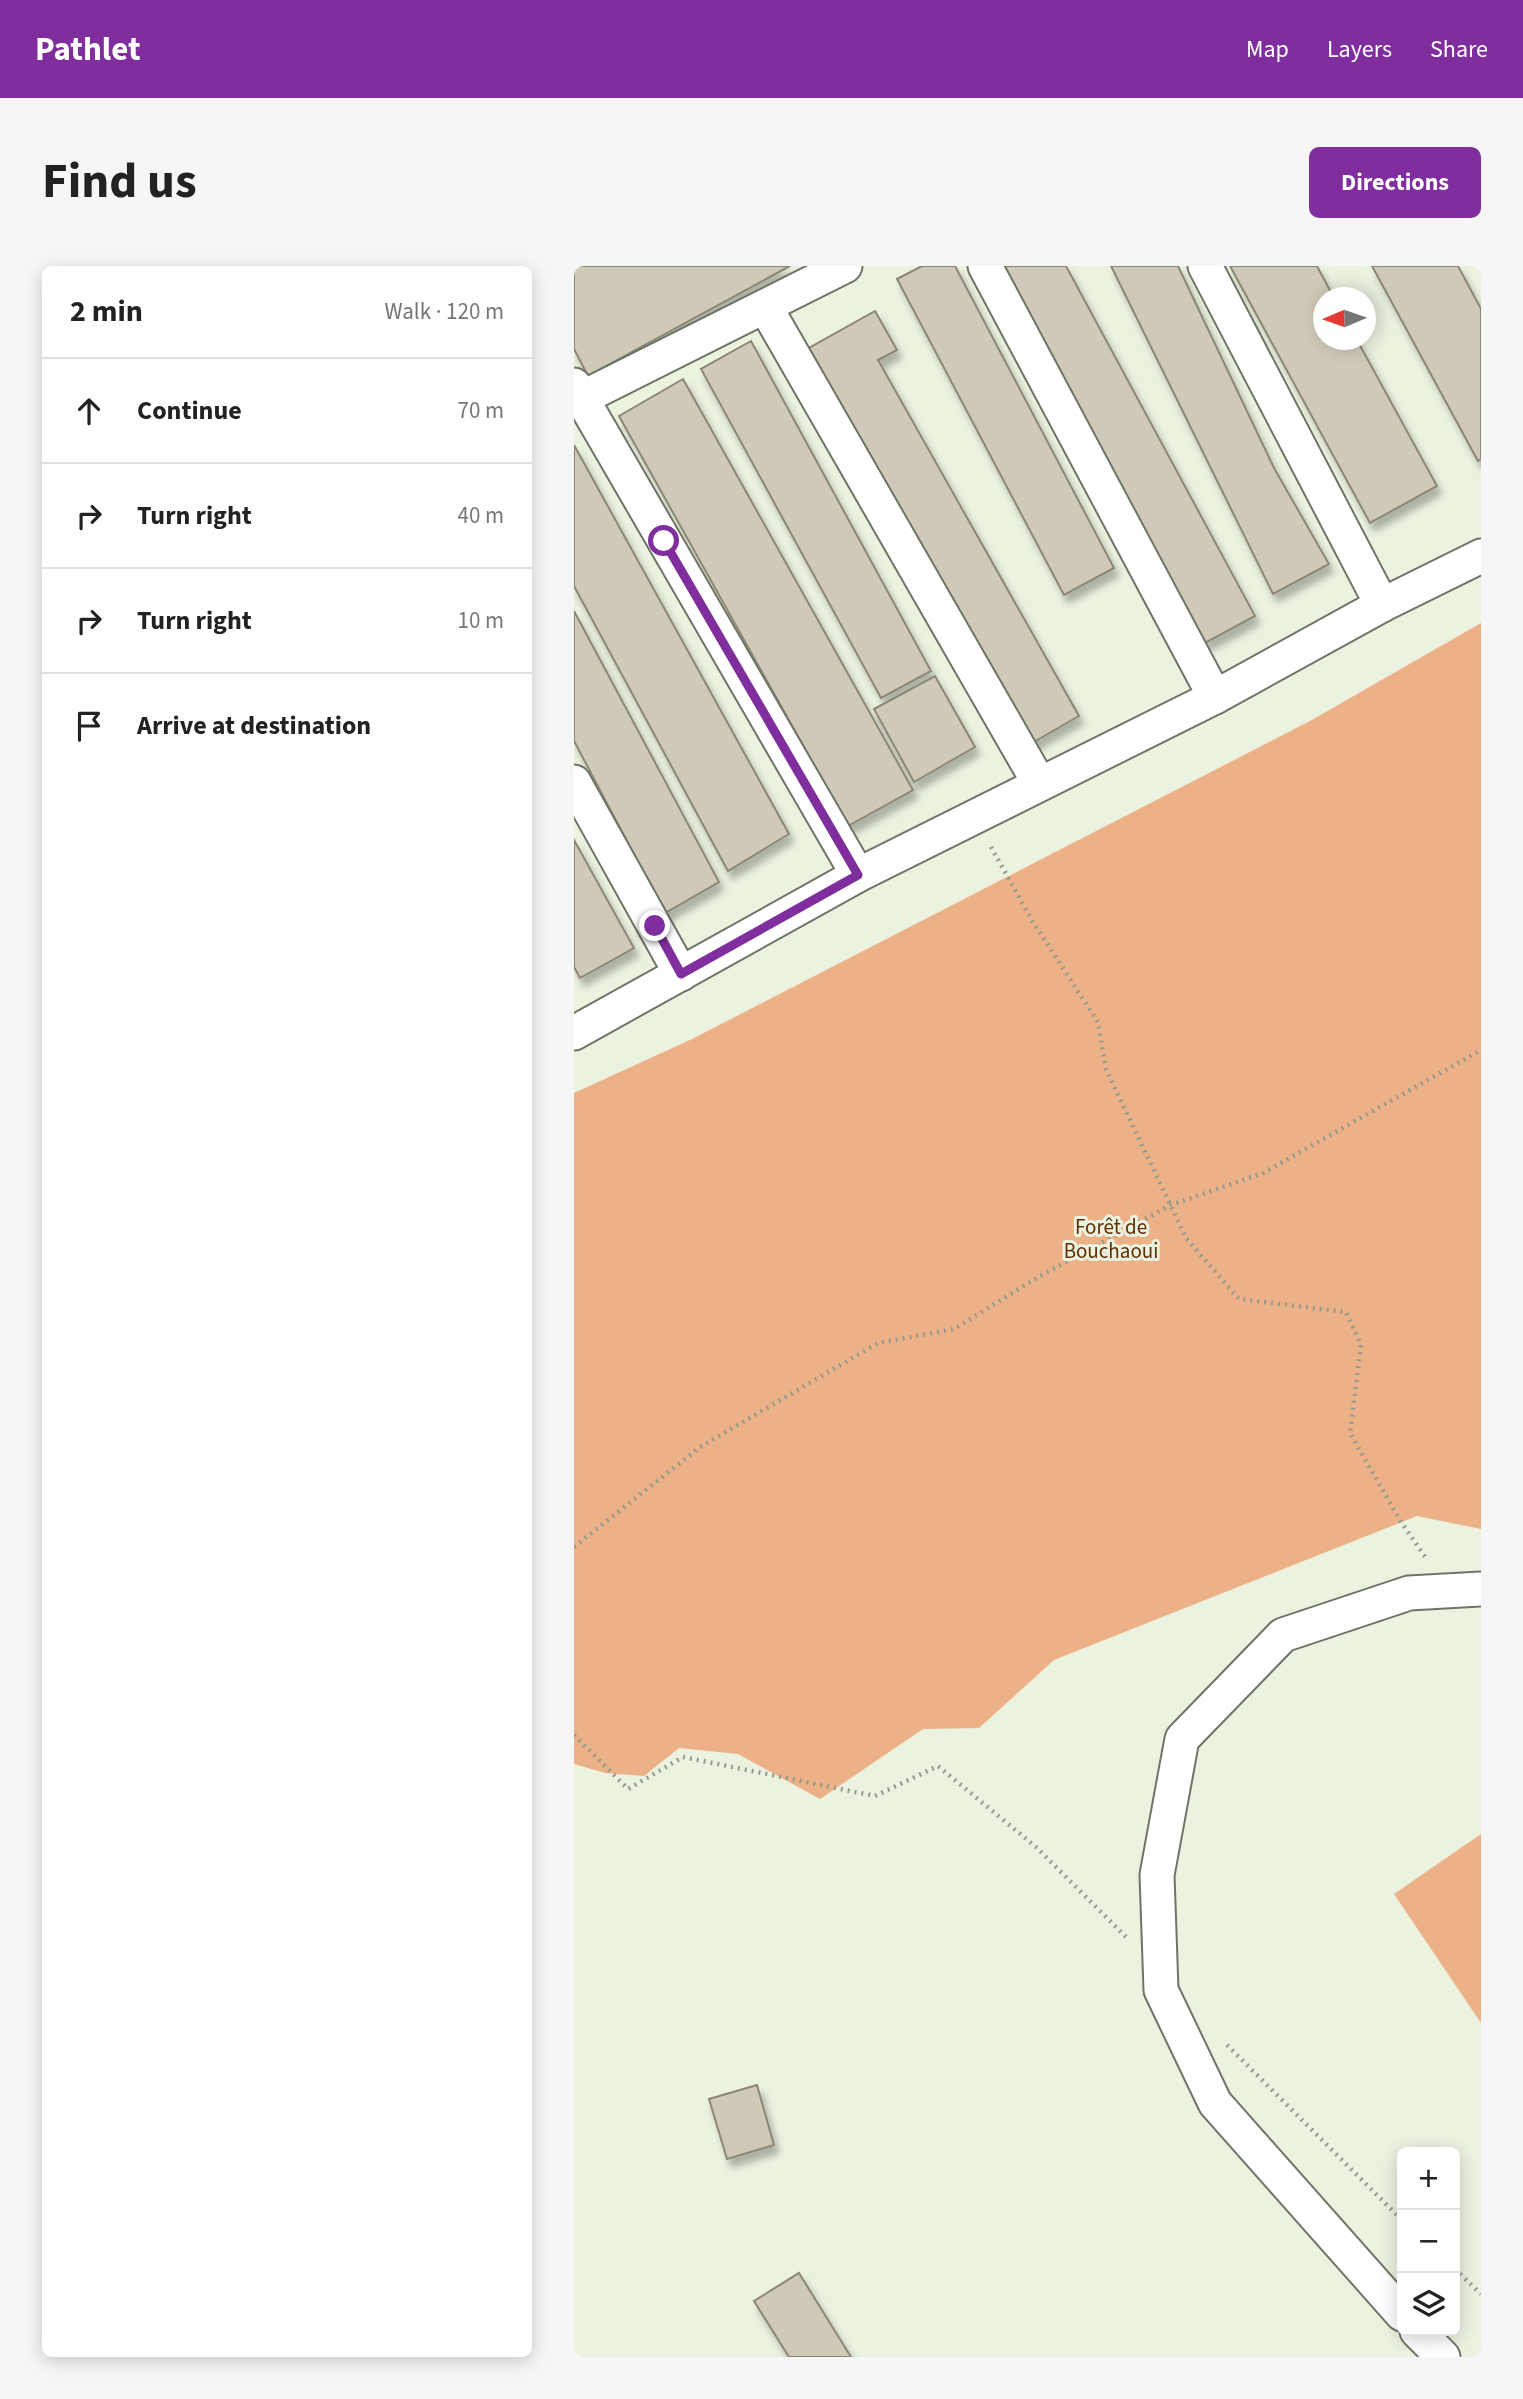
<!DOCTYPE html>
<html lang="en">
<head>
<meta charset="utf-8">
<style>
	:root { --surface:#fff; --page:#f6f6f6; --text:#222; --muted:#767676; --line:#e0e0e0; --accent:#802e9d }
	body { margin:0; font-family:"Source Sans 3",sans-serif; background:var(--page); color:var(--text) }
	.controls { position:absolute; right:21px; bottom:21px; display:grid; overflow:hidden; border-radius:10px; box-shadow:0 4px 18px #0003 }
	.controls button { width:63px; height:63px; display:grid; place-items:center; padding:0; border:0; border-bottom:2px solid var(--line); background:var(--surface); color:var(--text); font:35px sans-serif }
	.compass { position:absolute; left:739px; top:21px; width:63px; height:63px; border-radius:50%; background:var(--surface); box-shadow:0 4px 18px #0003; rotate:268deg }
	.stop { position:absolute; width:21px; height:21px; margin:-16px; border:5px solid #802e9d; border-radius:50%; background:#fff }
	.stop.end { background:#802e9d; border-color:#fff; box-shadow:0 2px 7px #0008 }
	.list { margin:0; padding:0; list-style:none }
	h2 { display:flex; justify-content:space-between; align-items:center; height:91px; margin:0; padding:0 28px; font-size:30px }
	h2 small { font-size:23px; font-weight:400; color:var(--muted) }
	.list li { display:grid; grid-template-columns:46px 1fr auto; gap:21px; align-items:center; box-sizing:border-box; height:105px; padding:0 28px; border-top:2px solid var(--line) }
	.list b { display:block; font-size:26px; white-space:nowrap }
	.list em { font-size:23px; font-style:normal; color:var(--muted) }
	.icon { flex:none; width:38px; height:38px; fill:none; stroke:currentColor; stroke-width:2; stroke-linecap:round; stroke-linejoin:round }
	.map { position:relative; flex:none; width:907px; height:2091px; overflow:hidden; border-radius:10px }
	header { display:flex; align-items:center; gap:42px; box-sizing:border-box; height:98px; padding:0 35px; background:var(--accent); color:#fff }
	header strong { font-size:33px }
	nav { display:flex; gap:38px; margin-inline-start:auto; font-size:24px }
	.intro { display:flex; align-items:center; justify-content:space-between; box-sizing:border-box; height:168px; padding:0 42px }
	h1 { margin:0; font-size:49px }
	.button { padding:18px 32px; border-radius:10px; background:var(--accent); color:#fff; font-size:24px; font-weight:700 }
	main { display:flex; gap:42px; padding:0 42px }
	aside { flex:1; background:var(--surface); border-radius:10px; box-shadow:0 4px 18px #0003 }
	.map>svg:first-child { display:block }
</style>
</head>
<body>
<header>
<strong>Pathlet</strong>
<nav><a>Map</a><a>Layers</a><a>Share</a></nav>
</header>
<div class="intro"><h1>Find us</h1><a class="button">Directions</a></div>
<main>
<aside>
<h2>2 min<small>Walk · 120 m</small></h2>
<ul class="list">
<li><svg class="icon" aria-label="ahead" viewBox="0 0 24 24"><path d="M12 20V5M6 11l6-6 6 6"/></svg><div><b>Continue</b></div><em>70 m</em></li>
<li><svg class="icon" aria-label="right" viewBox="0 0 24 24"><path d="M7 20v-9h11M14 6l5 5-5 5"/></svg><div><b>Turn right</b></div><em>40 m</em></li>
<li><svg class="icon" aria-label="right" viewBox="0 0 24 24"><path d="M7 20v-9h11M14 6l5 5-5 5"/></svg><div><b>Turn right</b></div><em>10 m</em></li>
<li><svg class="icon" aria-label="arrive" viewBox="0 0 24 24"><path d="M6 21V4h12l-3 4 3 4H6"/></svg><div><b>Arrive at destination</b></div></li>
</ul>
</aside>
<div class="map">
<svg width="907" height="2091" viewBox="0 0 907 2091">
	<defs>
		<filter id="shadow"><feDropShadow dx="4.5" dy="8" stdDeviation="3.5" flood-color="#0004"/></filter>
	</defs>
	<rect width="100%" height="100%" fill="#ebf2e0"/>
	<g fill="#edb187">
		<path d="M907 357V1263L843 1250 480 1394 405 1462 349 1463 246 1533 164 1488 105 1482 70 1510 31 1507 0 1498V827L118 773 736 455Z"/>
		<path d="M907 1568V1757L820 1628Z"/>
	</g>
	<g fill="#cfc9b8" stroke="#8b8676" stroke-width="2" filter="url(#shadow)">
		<path d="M0 0H216L14 110 0 83Z"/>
		<path d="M348 0H381L540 302 490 329 323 13Z"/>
		<path d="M428 0H492L681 350 631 377Z"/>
		<path d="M537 0H604L700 202 755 298 699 328Z"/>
		<path d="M656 0H743L760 32H750V74H783L863 220 796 257Z"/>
		<path d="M798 0H884L907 43V193L904 195Z"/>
		<path d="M301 45 323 84 304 94 505 450 458 477 235 82Z"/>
		<path d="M177 75 357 405 307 432 127 103Z"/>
		<path d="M109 113 339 524 274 560 45 150Z"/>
		<path d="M0 179 215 568 154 605 0 320Z"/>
		<path d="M0 345 145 616 91 647 0 475Z"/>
		<path d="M361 410 401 481 340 516 300 443Z"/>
		<path d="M0 574 60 682 6 712 0 701Z"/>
		<path d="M183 1819 200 1879 153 1893 135 1833Z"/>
		<path d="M225 2007 277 2091H215L180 2035Z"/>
	</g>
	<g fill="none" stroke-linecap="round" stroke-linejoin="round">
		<g stroke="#6f7566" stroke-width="37">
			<g id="minor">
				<path d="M411 0 641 431"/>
				<path d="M631 0 808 339"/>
				<path d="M192 42 465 517"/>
				<path d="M0 119 284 609"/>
				<path d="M0 136 271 0"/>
				<path d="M0 516 107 708"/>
				<path d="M0 767 284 609 641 431 808 339 907 290"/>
				<path d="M828 2048 641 1837 587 1724 583 1609 608 1473 709 1369 835 1327 907 1323"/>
				<path d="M843 2065 869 2091"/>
			</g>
		</g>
		<g stroke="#959a8d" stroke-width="4.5" stroke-dasharray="2 5" stroke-linecap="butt">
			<path d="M417 581 459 656 524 756 532 803 612 972 665 1033 772 1046 787 1079 776 1167 827 1256 852 1292"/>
			<path d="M0 1281 126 1181 304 1077 380 1063 466 1010 597 939 689 907 907 784"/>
			<path d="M0 1469 54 1523 109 1491 301 1530 364 1500 462 1581 552 1671"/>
			<path d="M653 1779 828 1954"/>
			<path d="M881 2003 907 2028"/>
		</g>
		<use href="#minor" stroke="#fff" stroke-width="33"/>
	</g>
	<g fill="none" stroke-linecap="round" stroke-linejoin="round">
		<path stroke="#802e9d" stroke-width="9" d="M81 660 107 708 284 609 90 275"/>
	</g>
	<g text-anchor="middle" stroke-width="6" stroke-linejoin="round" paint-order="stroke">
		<g font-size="21" fill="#5f2f03" stroke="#ebf2e0">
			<text x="537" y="968">Forêt de<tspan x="537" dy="24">Bouchaoui</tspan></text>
		</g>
	</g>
</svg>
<div class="controls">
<button>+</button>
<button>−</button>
<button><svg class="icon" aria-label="layers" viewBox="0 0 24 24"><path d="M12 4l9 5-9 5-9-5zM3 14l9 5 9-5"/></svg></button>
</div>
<svg class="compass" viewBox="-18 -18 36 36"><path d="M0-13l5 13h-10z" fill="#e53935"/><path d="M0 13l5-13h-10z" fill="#767676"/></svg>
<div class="stop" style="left:90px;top:275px"></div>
<div class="stop end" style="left:81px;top:660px"></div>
</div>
</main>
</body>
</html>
